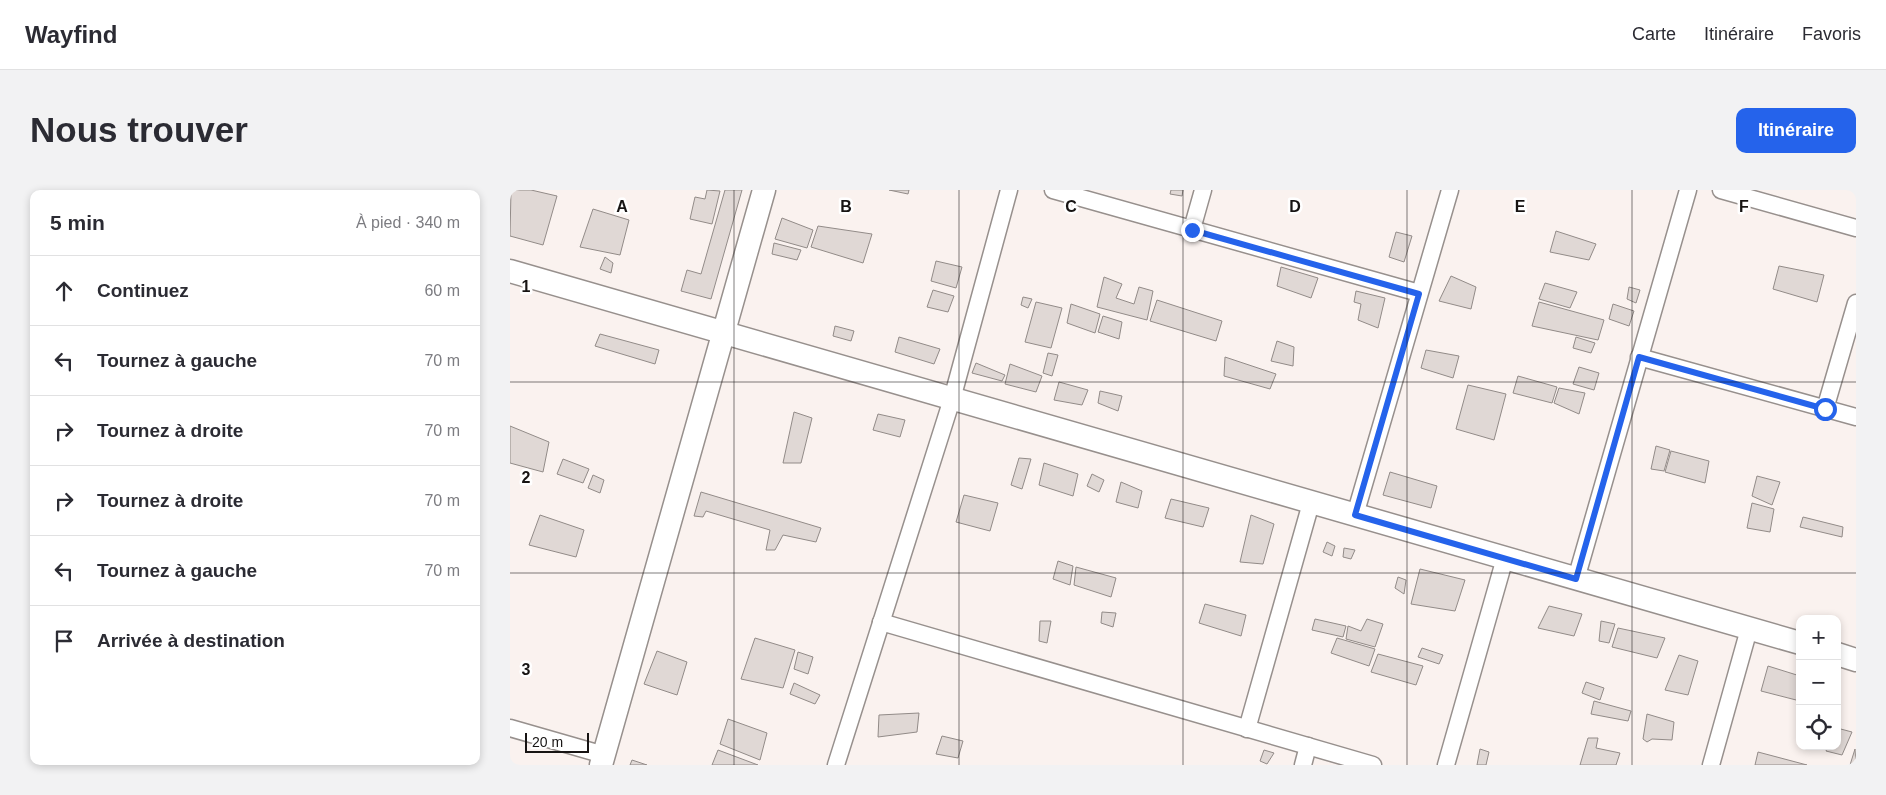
<!DOCTYPE html>
<html lang="fr">
<head>
<meta charset="utf-8">
<style>
	:root { --surface:#fff; --page:#f2f2f3; --text:#2b2b33; --muted:#7c7c81; --line:#e1e1e2; --accent:#2563eb }
	body { margin:0; font-family:Helvetica,sans-serif; background:var(--page); color:var(--text) }
	.controls { position:absolute; right:15px; bottom:15px; display:grid; overflow:hidden; border-radius:10px; box-shadow:0 2px 8px #0003 }
	.controls button { width:45px; height:45px; display:grid; place-items:center; padding:0; border:0; border-bottom:1px solid var(--line); background:var(--surface); color:var(--text); font:25px sans-serif }
	.scale { position:absolute; left:15px; bottom:12px; width:64px; box-sizing:border-box; padding-left:5px; border:2px solid #171413; border-top:0; font-size:14px; line-height:18px; white-space:nowrap; color:#171413; -webkit-text-stroke:4px #fff; paint-order:stroke }
	.stop { position:absolute; width:15px; height:15px; margin:-11px; border:4px solid #2563eb; border-radius:50%; background:#fff }
	.stop.end { background:#2563eb; border-color:#fff; box-shadow:0 1px 5px #0008 }
	.list { margin:0; padding:0; list-style:none }
	h2 { display:flex; justify-content:space-between; align-items:center; height:65px; margin:0; padding:0 20px; font-size:21px }
	h2 small { font-size:16px; font-weight:400; color:var(--muted) }
	.list li { display:grid; grid-template-columns:32px 1fr auto; gap:15px; align-items:center; box-sizing:border-box; height:70px; padding:0 20px; border-top:1px solid var(--line) }
	.list b { display:block; font-size:19px; white-space:nowrap }
	.list em { font-size:16px; font-style:normal; color:var(--muted) }
	.icon { flex:none; width:28px; height:28px; fill:none; stroke:currentColor; stroke-width:2; stroke-linecap:round; stroke-linejoin:round }
	.map { position:relative; flex:none; width:1346px; height:575px; overflow:hidden; border-radius:10px }
	header { display:flex; align-items:center; gap:30px; box-sizing:border-box; height:70px; padding:0 25px; background:var(--surface); border-bottom:1px solid var(--line) }
	header strong { font-size:24px }
	nav { display:flex; gap:28px; margin-inline-start:auto; font-size:18px }
	.intro { display:flex; align-items:center; justify-content:space-between; box-sizing:border-box; height:120px; padding:0 30px }
	h1 { margin:0; font-size:35px }
	.button { padding:12px 22px; border-radius:10px; background:var(--accent); color:#fff; font-size:18px; font-weight:700 }
	main { display:flex; gap:30px; padding:0 30px }
	aside { flex:1; background:var(--surface); border-radius:10px; box-shadow:0 2px 8px #0003 }
	.map>svg:first-child { display:block }
</style>
</head>
<body>
<header>
<strong>Wayfind</strong>
<nav><a>Carte</a><a>Itinéraire</a><a>Favoris</a></nav>
</header>
<div class="intro"><h1>Nous trouver</h1><a class="button">Itinéraire</a></div>
<main>
<aside>
<h2>5 min<small>À pied · 340 m</small></h2>
<ul class="list">
<li><svg class="icon" aria-label="ahead" viewBox="0 0 24 24"><path d="M12 20V5M6 11l6-6 6 6"/></svg><div><b>Continuez</b></div><em>60 m</em></li>
<li><svg class="icon" aria-label="left" viewBox="0 0 24 24"><path d="M17 20v-9H6M10 6l-5 5 5 5"/></svg><div><b>Tournez à gauche</b></div><em>70 m</em></li>
<li><svg class="icon" aria-label="right" viewBox="0 0 24 24"><path d="M7 20v-9h11M14 6l5 5-5 5"/></svg><div><b>Tournez à droite</b></div><em>70 m</em></li>
<li><svg class="icon" aria-label="right" viewBox="0 0 24 24"><path d="M7 20v-9h11M14 6l5 5-5 5"/></svg><div><b>Tournez à droite</b></div><em>70 m</em></li>
<li><svg class="icon" aria-label="left" viewBox="0 0 24 24"><path d="M17 20v-9H6M10 6l-5 5 5 5"/></svg><div><b>Tournez à gauche</b></div><em>70 m</em></li>
<li><svg class="icon" aria-label="arrive" viewBox="0 0 24 24"><path d="M6 21V4h12l-3 4 3 4H6"/></svg><div><b>Arrivée à destination</b></div></li>
</ul>
</aside>
<div class="map">
<svg width="1346" height="575" viewBox="0 0 1346 575">
	<rect width="100%" height="100%" fill="#faf2ef"/>
	<g fill="#e0d8d5" stroke="#928b88">
		<path d="M1 0H21L47 6 33 55 0 46Z"/>
		<path d="M197 0 210 1 202 34 180 29 185 7 195 9Z"/>
		<path d="M215 0H232L201 109 171 101 177 80 191 84Z"/>
		<path d="M379 0H399L398 4Z"/>
		<path d="M661 0H673L672 6 660 4Z"/>
		<path d="M83 19 119 30 110 65 70 57Z"/>
		<path d="M272 28 303 40 297 58 265 49Z"/>
		<path d="M308 36 362 44 353 73 301 57Z"/>
		<path d="M1046 41 1086 54 1079 70 1040 62Z"/>
		<path d="M886 42 902 46 894 72 879 67Z"/>
		<path d="M264 53 291 60 287 70 262 64Z"/>
		<path d="M95 67 103 73 101 83 90 79Z"/>
		<path d="M426 71 452 77 446 98 421 91Z"/>
		<path d="M1269 76 1314 85 1307 112 1263 99Z"/>
		<path d="M771 77 808 88 801 108 767 96Z"/>
		<path d="M941 86 966 97 961 119 929 111Z"/>
		<path d="M594 87 612 94 606 108 624 114 629 97 643 101 637 130 587 117Z"/>
		<path d="M1035 93 1067 102 1060 118 1029 109Z"/>
		<path d="M1119 97 1130 100 1126 113 1117 109Z"/>
		<path d="M423 100 444 106 438 122 417 117Z"/>
		<path d="M846 101 875 108 868 138 848 130 851 114 844 112Z"/>
		<path d="M513 107 522 109 518 118 511 115Z"/>
		<path d="M647 110 712 131 706 151 640 131Z"/>
		<path d="M526 112 552 118 541 158 515 152Z"/>
		<path d="M1029 112 1094 130 1088 150 1022 136Z"/>
		<path d="M561 114 590 124 585 143 557 133Z"/>
		<path d="M1103 114 1124 121 1119 136 1099 129Z"/>
		<path d="M593 126 612 132 609 149 588 142Z"/>
		<path d="M325 136 344 141 341 151 323 146Z"/>
		<path d="M90 144 149 160 145 174 85 156Z"/>
		<path d="M389 147 430 159 424 174 385 162Z"/>
		<path d="M1066 147 1085 153 1081 163 1063 158Z"/>
		<path d="M767 151 784 157 783 176 761 171Z"/>
		<path d="M916 160 949 166 943 188 911 178Z"/>
		<path d="M538 163 548 165 542 186 533 183Z"/>
		<path d="M715 167 766 184 760 199 714 186Z"/>
		<path d="M466 173 495 185 492 191 462 183Z"/>
		<path d="M500 174 532 186 526 202 495 194Z"/>
		<path d="M1069 177 1089 183 1084 200 1063 194Z"/>
		<path d="M1008 186 1047 197 1042 213 1003 203Z"/>
		<path d="M549 192 578 200 572 215 544 210Z"/>
		<path d="M958 195 996 204 984 250 946 239Z"/>
		<path d="M1049 198 1075 203 1069 224 1044 213Z"/>
		<path d="M590 201 612 206 608 221 588 213Z"/>
		<path d="M284 222 302 228 291 273H273Z"/>
		<path d="M368 224 395 230 390 247 363 240Z"/>
		<path d="M0 236 39 252 33 282 0 273Z"/>
		<path d="M1146 256 1160 260 1154 281 1141 279Z"/>
		<path d="M1161 261 1199 271 1195 293 1155 282Z"/>
		<path d="M509 268 521 269 512 299 501 295Z"/>
		<path d="M53 269 79 279 73 293 47 284Z"/>
		<path d="M534 273 568 284 563 306 529 295Z"/>
		<path d="M880 282 927 296 921 318 873 305Z"/>
		<path d="M582 284 594 290 589 302 577 296Z"/>
		<path d="M83 285 94 290 90 303 78 298Z"/>
		<path d="M1247 286 1270 292 1262 315 1242 306Z"/>
		<path d="M611 292 632 301 628 318 606 312Z"/>
		<path d="M191 302 311 338 306 352 273 345 265 360H256L260 340 196 321 193 327 184 326Z"/>
		<path d="M454 305 488 313 480 341 446 332Z"/>
		<path d="M661 309 699 318 693 337 655 328Z"/>
		<path d="M1242 313 1264 319 1260 342 1237 338Z"/>
		<path d="M30 325 74 340 66 367 19 355Z"/>
		<path d="M741 325 764 334 753 374 730 372Z"/>
		<path d="M1293 327 1333 337 1332 347 1290 337Z"/>
		<path d="M817 352 825 356 822 366 813 362Z"/>
		<path d="M834 358 845 360 841 369 833 367Z"/>
		<path d="M548 371 563 376 560 395 543 389Z"/>
		<path d="M566 377 606 388 601 407 564 395Z"/>
		<path d="M910 379 955 390 945 421 901 414Z"/>
		<path d="M888 387 896 390 894 404 885 398Z"/>
		<path d="M695 414 736 425 731 446 689 433Z"/>
		<path d="M1039 416 1072 424 1064 446 1028 438Z"/>
		<path d="M592 422 606 423 603 437 591 433Z"/>
		<path d="M805 429 836 436 833 447 802 440Z"/>
		<path d="M857 429 873 434 865 457 836 449 838 436 851 441Z"/>
		<path d="M530 431H541L537 453 529 451Z"/>
		<path d="M1091 431 1105 434 1099 453 1089 451Z"/>
		<path d="M1108 438 1155 448 1147 468 1102 457Z"/>
		<path d="M245 448 285 460 273 498 231 489Z"/>
		<path d="M827 448 865 459 859 476 821 463Z"/>
		<path d="M912 458 933 465 929 474 908 467Z"/>
		<path d="M147 461 177 472 167 505 134 494Z"/>
		<path d="M288 462 303 467 298 484 284 479Z"/>
		<path d="M868 464 913 476 906 495 861 482Z"/>
		<path d="M1169 465 1188 471 1178 505 1155 500Z"/>
		<path d="M1258 476 1290 486V511L1251 501Z"/>
		<path d="M1076 492 1094 498 1090 510 1072 503Z"/>
		<path d="M284 493 310 505 305 514 280 504Z"/>
		<path d="M1084 511 1121 521 1118 531 1081 524Z"/>
		<path d="M409 523 407 542 368 547 369 525Z"/>
		<path d="M1137 524 1164 532 1162 550 1142 549 1137 552 1133 549Z"/>
		<path d="M218 529 257 543 250 570 210 554Z"/>
		<path d="M1327 538 1342 542 1332 565 1316 561 1318 556H1327Z"/>
		<path d="M432 546 453 551 448 568 426 564Z"/>
		<path d="M1078 548H1088L1086 558 1110 563 1106 575H1070Z"/>
		<path d="M970 559 979 562 976 575H967Z"/>
		<path d="M1345 559 1346 575H1340Z"/>
		<path d="M208 560 248 575H202Z"/>
		<path d="M754 560 764 563 757 574 750 571Z"/>
		<path d="M1248 562 1297 575H1245Z"/>
		<path d="M122 570 137 575H120Z"/>
	</g>
	<g fill="none" stroke-linecap="round" stroke-linejoin="round">
		<g stroke="#97908d" stroke-width="19">
			<g id="street">
				<path d="M543 0 909 103"/>
				<path d="M1211 0 1346 38"/>
				<path d="M682 39 693 0"/>
				<path d="M1129 167 1346 227"/>
				<path d="M1315 219 1346 113"/>
				<path d="M845 325 940 0"/>
				<path d="M1066 389 1178 0"/>
				<path d="M371 432 863 575"/>
				<path d="M0 538 94 565"/>
				<path d="M737 539 801 313"/>
				<path d="M326 575 442 209 499 0"/>
				<path d="M793 575 798 556"/>
				<path d="M936 575 995 368"/>
				<path d="M1201 575 1239 439"/>
			</g>
		</g>
		<g stroke="#97908d" stroke-width="25">
			<g id="secondary">
				<path d="M0 81 1290 453"/>
				<path d="M1327 464 1346 470"/>
				<path d="M91 575 254 0"/>
			</g>
		</g>
		<use href="#street" stroke="#fff" stroke-width="16"/>
		<use href="#secondary" stroke="#fff" stroke-width="22"/>
	</g>
	<g fill="none" stroke-linecap="round" stroke-linejoin="round">
		<path stroke="#2563eb" stroke-width="6" d="M682 40 909 104 845 325 1066 389 1129 167 1315 219"/>
	</g>
	<path fill="none" stroke="#171413" stroke-width="1" stroke-opacity="0.55" d="M224 0V575M449 0V575M673 0V575M897 0V575M1122 0V575M0 192H1346M0 383H1346"/>
	<g font-size="16" text-anchor="middle" font-weight="bold" fill="#171413" stroke="#fff" stroke-width="5" stroke-linejoin="round" paint-order="stroke">
		<text x="112" y="22">A</text>
		<text x="336" y="22">B</text>
		<text x="561" y="22">C</text>
		<text x="785" y="22">D</text>
		<text x="1010" y="22">E</text>
		<text x="1234" y="22">F</text>
		<text x="16" y="102">1</text>
		<text x="16" y="293">2</text>
		<text x="16" y="485">3</text>
	</g>
</svg>
<div class="controls">
<button>+</button>
<button>−</button>
<button><svg class="icon" aria-label="locate" viewBox="0 0 24 24"><circle cx="12" cy="12" r="6"/><path d="M12 2v4M12 18v4M2 12h4M18 12h4"/></svg></button>
</div>
<div class="scale">20 m</div>
<div class="stop" style="left:1315px;top:219px"></div>
<div class="stop end" style="left:682px;top:40px"></div>
</div>
</main>
</body>
</html>
